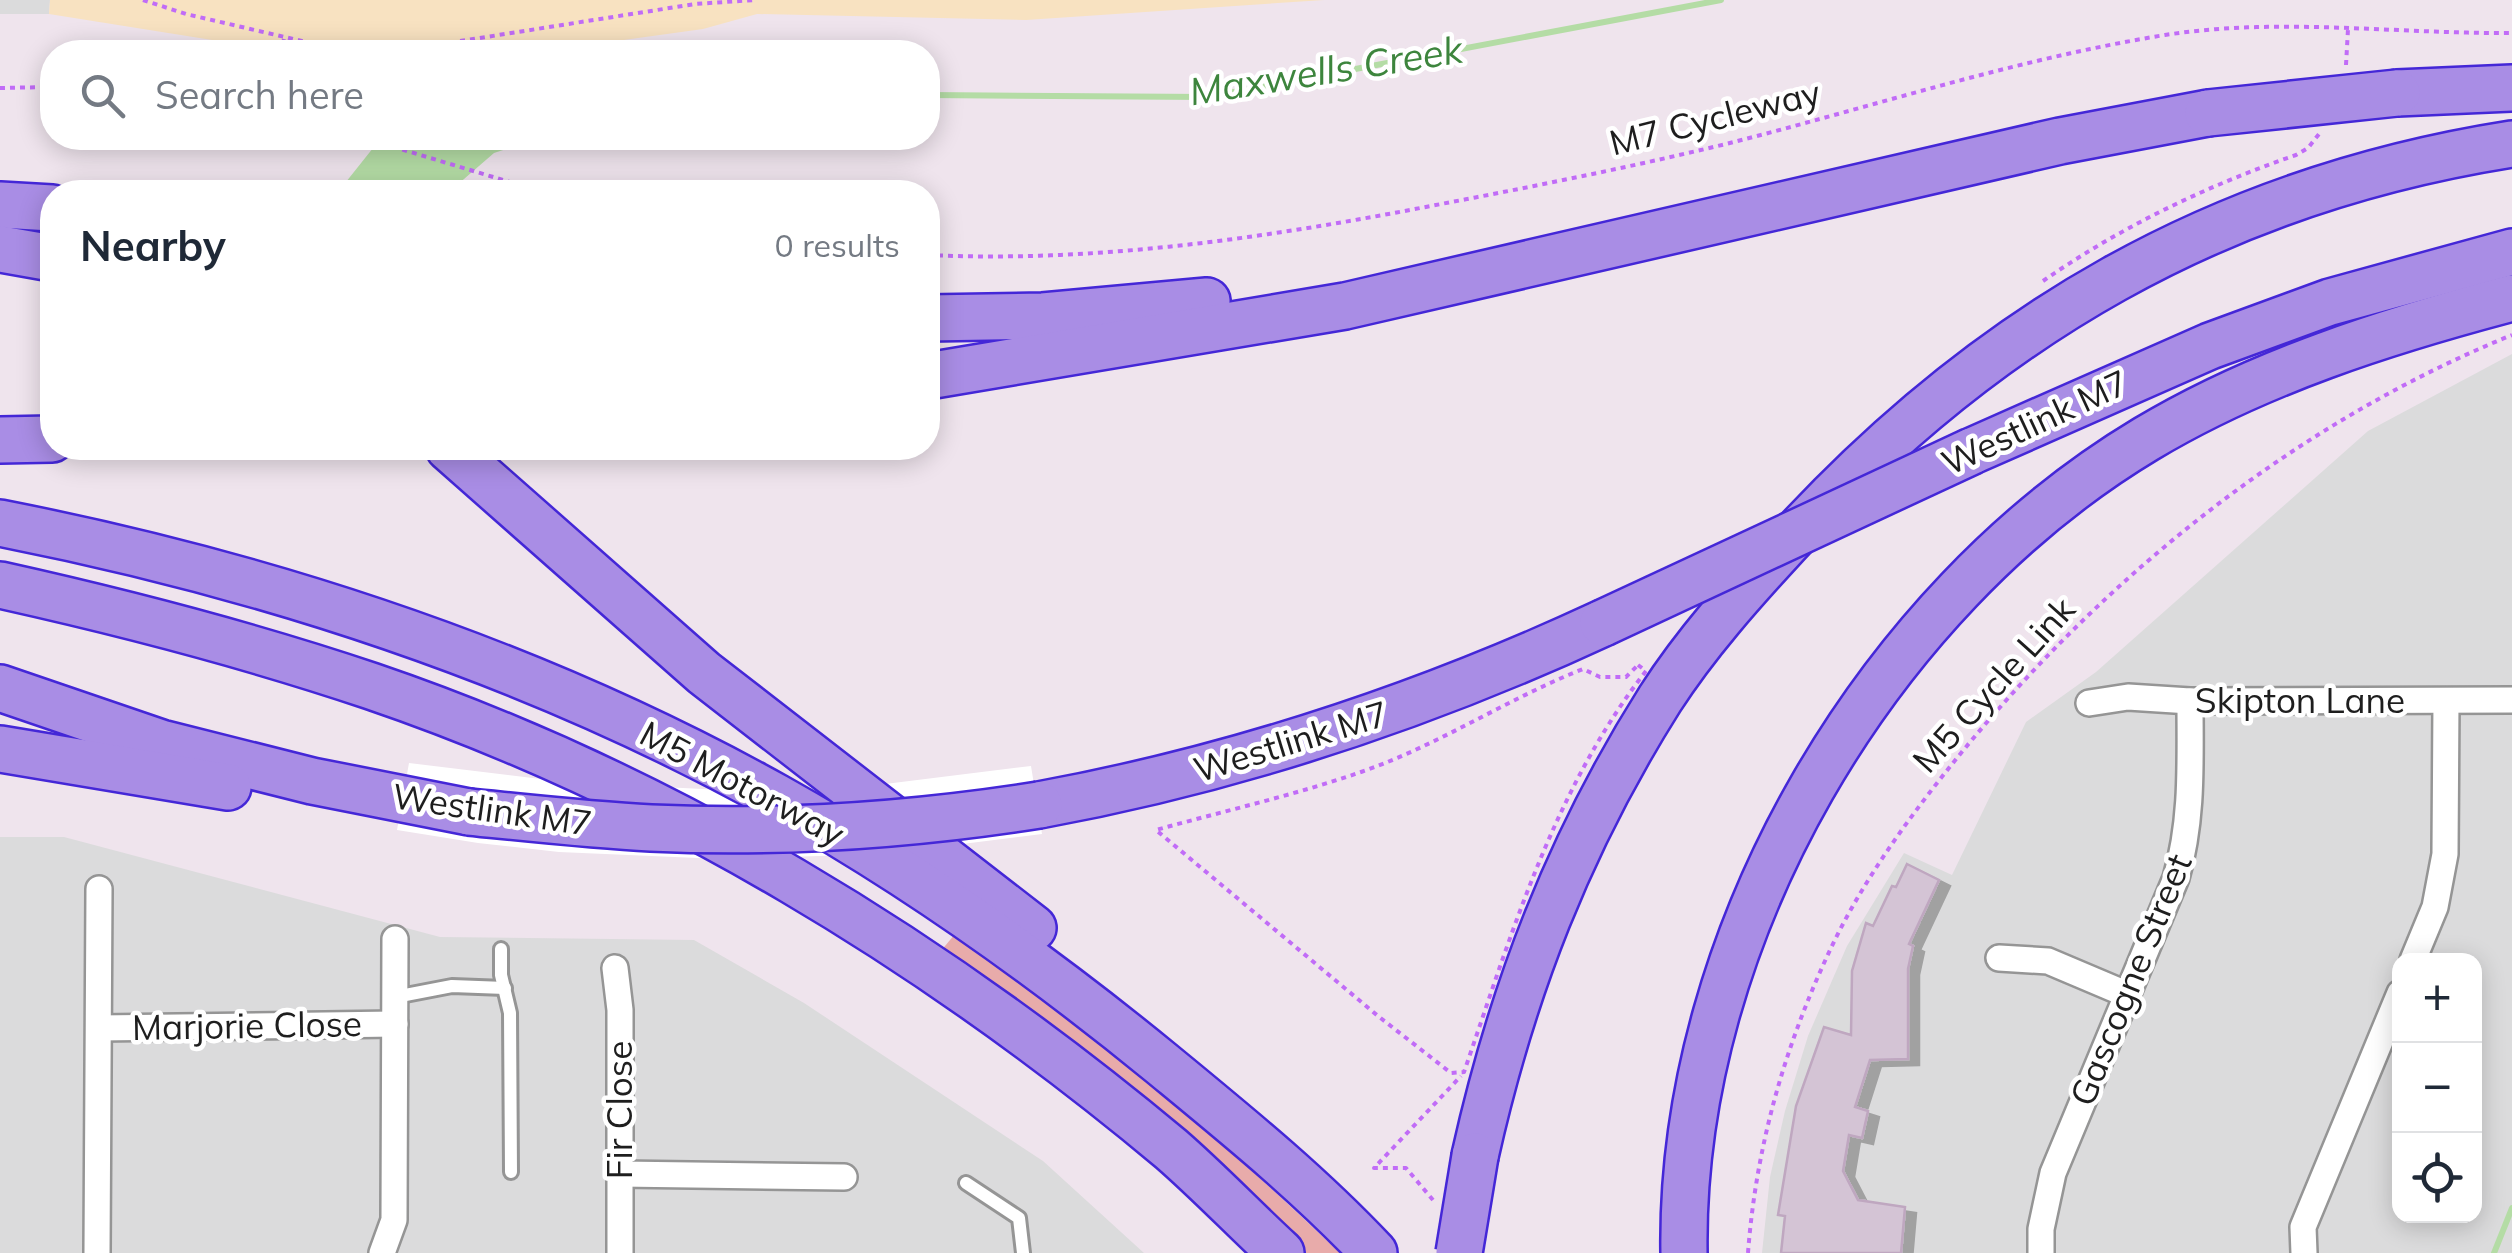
<!DOCTYPE html>
<html lang="en">
<head>
<meta charset="utf-8">
<style>
	:root { --surface:#fff; --page:#f6f6f7; --text:#1f2937; --muted:#747a83; --line:#e0e1e3 }
	body { margin:0; font-family:Mulish,sans-serif; background:var(--page); color:var(--text) }
	.controls { position:absolute; right:30px; bottom:30px; display:grid; overflow:hidden; border-radius:20px; box-shadow:0 5px 25px #0003 }
	.controls button { width:90px; height:90px; display:grid; place-items:center; padding:0; border:0; border-bottom:2px solid var(--line); background:var(--surface); color:var(--text); font:50px sans-serif }
	.list { margin:0; padding:0; list-style:none }
	h2 { display:flex; justify-content:space-between; align-items:center; height:130px; margin:0; padding:0 40px; font-size:42px }
	h2 small { font-size:32px; font-weight:400; color:var(--muted) }
	.icon { flex:none; width:55px; height:55px; fill:none; stroke:currentColor; stroke-width:2; stroke-linecap:round; stroke-linejoin:round }
	.map { position:relative; flex:none; width:2512px; height:1253px; overflow:hidden }
	.search { position:absolute; background:var(--surface); box-shadow:0 5px 25px #0003; left:40px; top:40px; width:900px; height:110px; display:flex; align-items:center; gap:25px; box-sizing:border-box; padding:0 35px; border-radius:40px; color:var(--muted); font-size:38px }
	.panel { position:absolute; background:var(--surface); box-shadow:0 5px 25px #0003; left:40px; top:180px; width:900px; height:280px; border-radius:40px }
	.map>svg:first-child { display:block }
</style>
</head>
<body>
<div class="map">
<svg width="2512" height="1253" viewBox="0 0 2512 1253">
	<defs>
		<filter id="shadow"><feDropShadow dx="11" dy="6" stdDeviation="0" flood-color="#0004"/></filter>
	</defs>
	<rect width="100%" height="100%" fill="#efe4ed"/>
	<g fill="#dbdbdc" fill-rule="evenodd">
		<path d="M0 0H50L49 14H0Z"/>
		<path d="M2512 354V1253H1762L1770 1177 1785 1111 1808 1036 1847 946 1904 853 1952 875 2026 722 2096 672 2368 431ZM2400 960H2474V1216H2400Z"/>
		<path d="M0 837H64L440 937 694 940 804 1003 1043 1161 1144 1253H0Z"/>
	</g>
	<path fill="#e8abaa" d="M955 934C1093 1028 1219 1137 1340 1253H1303L940 952Z"/>
	<path fill="#f8e2c1" d="M50 0H1324L1026 20 757 14 703 29 537 52H288L49 14Z"/>
	<path fill="#b4dca5" d="M381 138H539L494 153 449 192H338Z"/>
	<path fill="#fff" d="M409 763 565 782 722 790 877 785 1031 766 1042 834 883 854 721 859 559 852 478 843 397 830Z"/>
	<g fill="none" stroke-linecap="round" stroke-linejoin="round">
		<g stroke="#b4dca5" stroke-width="6">
			<path d="M928 95 1207 97 1721 0"/>
			<path d="M2494 1253 2512 1208"/>
		</g>
	</g>
	<path fill="#d4c4d5" stroke="#bfa7c0" stroke-width="2.5" filter="url(#shadow)" d="M1907 864 1939 880 1909 944 1913 946 1908 969V1059L1870 1060 1855 1107 1868 1111 1862 1138 1849 1135 1843 1171 1858 1200 1905 1207 1901 1253H1781L1785 1216 1778 1215 1796 1106 1824 1027 1851 1035 1852 971 1866 923 1873 926 1892 886 1896 887Z"/>
	<g fill="none" stroke-linecap="round" stroke-linejoin="round">
		<g stroke="#959595" stroke-width="18">
			<g id="service">
				<path d="M501 949V975L510 1013 511 1172"/>
				<path d="M395 997 452 986 505 988"/>
				<path d="M966 1183 1019 1218 1023 1253"/>
			</g>
		</g>
		<g stroke="#959595" stroke-width="30">
			<g id="minor">
				<path d="M2089 703 2128 697 2190 701 2512 700"/>
				<path d="M1999 958 2048 961 2126 994"/>
				<path d="M2413 960 2435 907 2445 854 2446 701"/>
				<path d="M615 968 620 1010V1253"/>
				<path d="M99 1028 395 1024"/>
				<path d="M620 1174 844 1177"/>
				<path d="M97 1253 99 889"/>
				<path d="M382 1253 394 1220 395 939"/>
				<path d="M2041 1253V1229L2053 1173 2176 878C2193 819 2190 761 2190 701"/>
				<path d="M2304 1253 2303 1227 2400 993"/>
			</g>
		</g>
		<g stroke="#4427d7" stroke-width="50">
			<g id="motorway">
				<path d="M2397 93 2512 88"/>
				<path d="M0 205 52 208"/>
				<path d="M0 249 52 258"/>
				<path d="M928 318 1043 316 1207 301"/>
				<path d="M928 376 1345 306 2060 141 2208 113"/>
				<path d="M0 440 52 439"/>
				<path d="M449 448 704 673 1033 928"/>
				<path d="M1972 451 2210 346 2330 302 2512 252"/>
				<path d="M0 523C269 576 535 663 776 797 912 873 1040 964 1161 1063 1235 1124 1308 1183 1374 1253"/>
				<path d="M0 585C126 613 249 645 371 686 665 786 934 951 1171 1149 1209 1182 1244 1219 1281 1253"/>
				<path d="M0 688 161 743 312 781 469 812"/>
				<path d="M0 749 228 787"/>
				<path d="M1039 805C1235 769 1422 707 1603 623"/>
				<path d="M1475 1156C1512 990 1569 843 1660 699 1696 643 1742 592 1787 543 1986 325 2219 190 2512 144"/>
				<path d="M1684 1253C1679 936 1876 601 2146 439 2258 372 2387 331 2512 298"/>
			</g>
		</g>
		<g stroke="#c16cf7" stroke-width="4" stroke-dasharray="5 5" stroke-linecap="butt">
			<path d="M143 0 186 14 349 52"/>
			<path d="M281 52 284 39"/>
			<path d="M391 52 695 4 755 0"/>
			<path d="M2346 65 2348 29"/>
			<path d="M0 88 52 87"/>
			<path d="M364 138 543 192"/>
			<path d="M928 255C1100 263 1272 237 1441 204 1536 186 1631 167 1726 144 1872 107 2016 59 2165 35 2280 17 2396 34 2512 33"/>
			<path d="M2043 281C2121 227 2206 186 2296 155L2308 148 2319 134"/>
			<path d="M1638 665 1646 671C1554 789 1512 933 1464 1072L1451 1073 1378 1016 1156 830C1224 811 1295 795 1361 772 1439 745 1507 699 1583 669L1600 677H1626Z"/>
			<path d="M1433 1200 1406 1168H1374L1461 1076"/>
			<path d="M1748 1253C1756 1146 1785 1045 1831 948 1863 880 1910 816 1957 758 2104 577 2295 423 2512 335"/>
		</g>
		<use href="#service" stroke="#fff" stroke-width="12"/>
		<use href="#minor" stroke="#fff" stroke-width="25"/>
		<use href="#motorway" stroke="#a98de5" stroke-width="45"/>
		<g stroke="#4427d7" stroke-width="50" stroke-linecap="butt">
			<g id="motorway-bridge">
				<path d="M2208 113 2397 93"/>
				<path d="M1603 623 1972 451"/>
				<path d="M469 812C529 818 590 825 651 828 780 834 911 825 1039 805"/>
				<path d="M1459 1253 1475 1156"/>
			</g>
		</g>
		<use href="#motorway-bridge" stroke="#a98de5" stroke-width="45"/>
	</g>
	<g text-anchor="middle" stroke-width="9" stroke-linejoin="round" paint-order="stroke">
		<g font-size="35" fill="#1e1e1e" stroke="#fff">
			<text transform="translate(1715 118) rotate(-14)" y="12">M7 Cycleway</text>
			<text transform="translate(2035 423) rotate(-25)" y="12">Westlink M7</text>
			<text transform="translate(1994 685) rotate(-48)" y="12">M5 Cycle Link</text>
			<text x="2300" y="713">Skipton Lane</text>
			<text transform="translate(1291 742) rotate(-17)" y="12">Westlink M7</text>
			<text transform="translate(742 784) rotate(28)" y="12">M5 Motorway</text>
			<text transform="translate(492 810) rotate(8)" y="12">Westlink M7</text>
			<text transform="translate(2131 980) rotate(-68)" y="12">Gascogne Street</text>
			<text transform="translate(247 1026) rotate(-1)" y="12">Marjorie Close</text>
			<text transform="translate(620 1110) rotate(-90)" y="12">Fir Close</text>
		</g>
		<g font-size="38" font-style="italic" fill="#3d853d" stroke="#fff">
			<text transform="translate(1326 71) rotate(-9)" y="13">Maxwells Creek</text>
		</g>
	</g>
</svg>
<div class="controls">
<button>+</button>
<button>−</button>
<button><svg class="icon" aria-label="locate" viewBox="0 0 24 24"><circle cx="12" cy="12" r="6"/><path d="M12 2v4M12 18v4M2 12h4M18 12h4"/></svg></button>
</div>
<div class="search"><svg class="icon" aria-label="search" viewBox="0 0 24 24"><circle cx="10" cy="10" r="6"/><path d="M15 15l6 6"/></svg>Search here</div>
<section class="panel">
<h2>Nearby<small>0 results</small></h2>
<ul class="list">
</ul>
</section>
</div>
</body>
</html>
